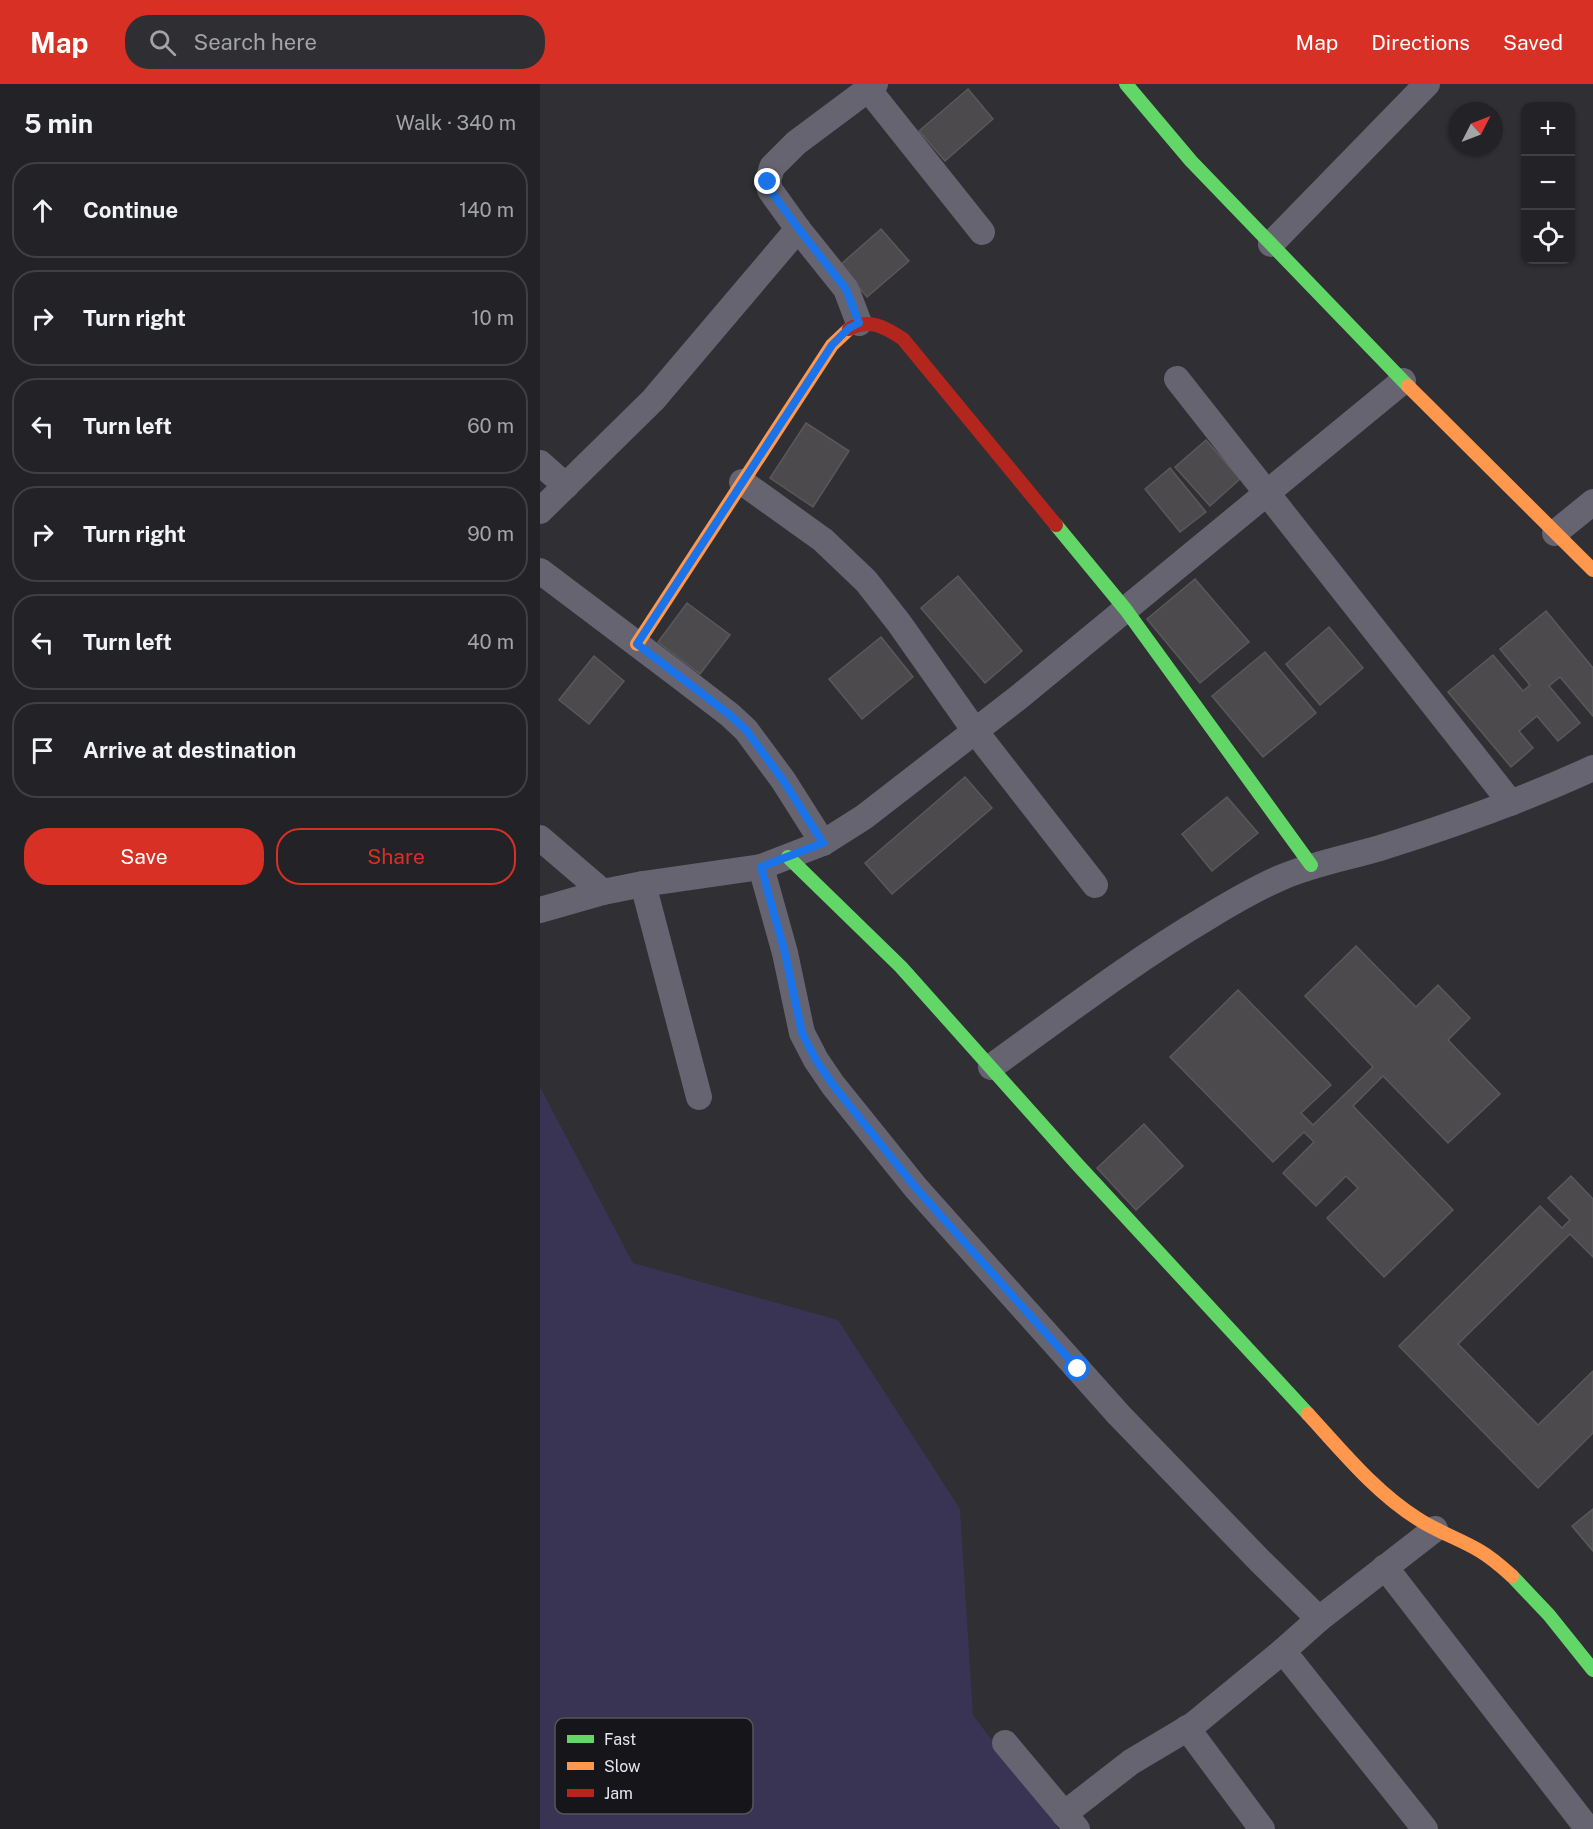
<!DOCTYPE html>
<html lang="en">
<head>
<meta charset="utf-8">
<style>
	:root { --surface:#232327; --page:#2f2f33; --text:#f1f3f6; --muted:#a3a4a7; --line:#404044; --accent:#d93025 }
	body { margin:0; font-family:"Public Sans",sans-serif; background:var(--page); color:var(--text) }
	.controls { position:absolute; right:18px; top:18px; display:grid; overflow:hidden; border-radius:12px; box-shadow:0 2px 4px #0004 }
	.controls button { width:54px; height:54px; display:grid; place-items:center; padding:0; border:0; border-bottom:2px solid var(--line); background:var(--surface); color:var(--text); font:30px sans-serif }
	.compass { position:absolute; left:909px; top:18px; width:54px; height:54px; border-radius:50%; background:var(--surface); box-shadow:0 2px 4px #0004; rotate:48deg }
	.stop { position:absolute; width:18px; height:18px; margin:-14px; border:4px solid #1a73e8; border-radius:50%; background:#fff }
	.stop.end { background:#1a73e8; border-color:#fff; box-shadow:0 2px 6px #0008 }
	.list { margin:0; padding:0; list-style:none }
	h2 { display:flex; justify-content:space-between; align-items:center; height:78px; margin:0; padding:0 24px; font-size:26px }
	h2 small { font-size:20px; font-weight:400; color:var(--muted) }
	.list li { display:grid; grid-template-columns:39px 1fr auto; gap:18px; align-items:center; box-sizing:border-box; height:96px; margin:0 12px 12px; padding:0 12px; border:2px solid var(--line); border-radius:24px }
	.list b { display:block; font-size:22px; white-space:nowrap }
	.list em { font-size:20px; font-style:normal; color:var(--muted) }
	.actions { display:flex; gap:12px; padding:18px 24px }
	.actions a { flex:1; padding:14px 0; border:2px solid var(--accent); border-radius:24px; text-align:center; font-size:21px; color:var(--accent) }
	.actions .main { background:var(--accent); color:#fff }
	.icon { flex:none; width:33px; height:33px; fill:none; stroke:currentColor; stroke-width:2; stroke-linecap:round; stroke-linejoin:round }
	.map { position:relative; flex:none; width:1053px; height:1745px; overflow:hidden }
	header { display:flex; align-items:center; gap:36px; box-sizing:border-box; height:84px; padding:0 30px; background:var(--accent); color:#fff }
	header strong { font-size:28px }
	nav { display:flex; gap:33px; margin-inline-start:auto; font-size:21px }
	.search { width:420px; height:54px; background:var(--page); display:flex; align-items:center; gap:15px; box-sizing:border-box; padding:0 21px; border-radius:24px; color:var(--muted); font-size:22px }
	main { display:flex }
	aside { flex:1; background:var(--surface) }
	.map>svg:first-child { display:block }
</style>
</head>
<body>
<header>
<strong>Map</strong>
<div class="search"><svg class="icon" aria-label="search" viewBox="0 0 24 24"><circle cx="10" cy="10" r="6"/><path d="M15 15l6 6"/></svg>Search here</div>
<nav><a>Map</a><a>Directions</a><a>Saved</a></nav>
</header>
<main>
<aside>
<h2>5 min<small>Walk · 340 m</small></h2>
<ul class="list">
<li><svg class="icon" aria-label="ahead" viewBox="0 0 24 24"><path d="M12 20V5M6 11l6-6 6 6"/></svg><div><b>Continue</b></div><em>140 m</em></li>
<li><svg class="icon" aria-label="right" viewBox="0 0 24 24"><path d="M7 20v-9h11M14 6l5 5-5 5"/></svg><div><b>Turn right</b></div><em>10 m</em></li>
<li><svg class="icon" aria-label="left" viewBox="0 0 24 24"><path d="M17 20v-9H6M10 6l-5 5 5 5"/></svg><div><b>Turn left</b></div><em>60 m</em></li>
<li><svg class="icon" aria-label="right" viewBox="0 0 24 24"><path d="M7 20v-9h11M14 6l5 5-5 5"/></svg><div><b>Turn right</b></div><em>90 m</em></li>
<li><svg class="icon" aria-label="left" viewBox="0 0 24 24"><path d="M17 20v-9H6M10 6l-5 5 5 5"/></svg><div><b>Turn left</b></div><em>40 m</em></li>
<li><svg class="icon" aria-label="arrive" viewBox="0 0 24 24"><path d="M6 21V4h12l-3 4 3 4H6"/></svg><div><b>Arrive at destination</b></div></li>
</ul>
<div class="actions"><a class="main">Save</a><a>Share</a></div>
</aside>
<div class="map">
<svg width="1053" height="1745" viewBox="0 0 1053 1745">
	<rect width="100%" height="100%" fill="#2f2f34"/>
	<path fill="#393453" d="M0 1003 93 1179 298 1236 420 1425 433 1631 519 1745H0Z"/>
	<g fill="#4c4a4c" stroke="#5a5959" stroke-width="1.5">
		<path d="M428 5 453 35 405 77 379 47Z"/>
		<path d="M341 145 369 177 327 213 300 181Z"/>
		<path d="M266 339 309 367 273 423 230 394Z"/>
		<path d="M666 356 700 395 670 422 635 383Z"/>
		<path d="M630 384 666 428 640 448 605 405Z"/>
		<path d="M418 492 482 567 445 599 381 524Z"/>
		<path d="M655 495 709 558 660 599 607 535Z"/>
		<path d="M147 519 190 551 160 590 118 558Z"/>
		<path d="M1006 527 1053 584V632L1020 593 1009 602 1040 639 1018 657 997 632 979 647 993 664 971 683 908 608 953 571 983 607 990 601 960 565Z"/>
		<path d="M789 543 823 584 780 621 746 580Z"/>
		<path d="M341 553 373 593 322 635 289 595Z"/>
		<path d="M725 568 776 629 723 673 672 612Z"/>
		<path d="M54 572 84 597 49 640 19 616Z"/>
		<path d="M425 693 452 724 352 810 325 779Z"/>
		<path d="M687 713 718 749 672 787 642 750Z"/>
		<path d="M816 862 876 923 898 901 930 934 908 956 960 1010 908 1059 843 992 813 1022 913 1126 844 1193 787 1134 818 1104 806 1092 776 1122 743 1089 774 1058 764 1048 733 1078 630 973 698 906 791 1001 761 1029 773 1041 833 983 765 912Z"/>
		<path d="M604 1040 643 1082 596 1126 557 1084Z"/>
		<path d="M1031 1092 1053 1115V1173L1030 1150 918 1260 998 1341 1053 1287V1349L998 1404 859 1262 1000 1122 1022 1144 1030 1136 1008 1114Z"/>
		<path d="M1053 1425V1467L1032 1442Z"/>
	</g>
	<g fill="none" stroke-linecap="round" stroke-linejoin="round">
		<g stroke="#656470" stroke-width="26">
			<path d="M328 5 442 148"/>
			<path d="M731 160 887 0"/>
			<path d="M319 239 306 205 258 145 230 106 228 97 232 83 256 59 335 0"/>
			<path d="M637 295 971 719"/>
			<path d="M0 379 26 402"/>
			<path d="M202 398 283 456 326 497 359 539 435 647 555 801"/>
			<path d="M0 427 113 316 258 145"/>
			<path d="M1015 449 1053 418"/>
			<path d="M0 487 138 591 190 631 206 646 243 696 283 759"/>
			<path d="M0 754 63 808"/>
			<path d="M221 783 245 869 262 949 276 976 293 1001 376 1104 579 1331 720 1477 779 1535"/>
			<path d="M103 800 159 1013"/>
			<path d="M0 826 63 808 103 800 221 783 283 759 324 733 479 613 863 297"/>
			<path d="M451 983C522 932 592 878 668 833 691 819 715 805 740 794 772 780 806 774 840 764 913 741 984 716 1053 684"/>
			<path d="M845 1483 1048 1745"/>
			<path d="M743 1567 885 1745"/>
			<path d="M647 1644 722 1745"/>
			<path d="M465 1659 537 1745"/>
			<path d="M524 1730 591 1678 653 1641 743 1567 779 1535 895 1445"/>
		</g>
		<g stroke="#63d668" stroke-width="14">
			<path d="M586 0 651 77 868 302"/>
			<path d="M516 441 586 526 771 781"/>
			<path d="M248 773 361 883 537 1080 768 1330"/>
			<path d="M972 1492 1009 1531 1053 1586"/>
		</g>
		<g stroke="#ff974d" stroke-width="14">
			<path d="M868 302 1053 486"/>
			<path d="M97 560 292 261 309 245"/>
			<path d="M768 1330C802 1367 835 1408 878 1435 898 1448 920 1455 940 1467 952 1474 962 1483 972 1492"/>
		</g>
		<path stroke="#b3261e" stroke-width="14" d="M309 245C330 234 345 243 363 255L516 441"/>
	</g>
	<g fill="none" stroke-linecap="round" stroke-linejoin="round">
		<path stroke="#1a73e8" stroke-width="8" d="M228 98 230 106 258 144 306 205 319 239 309 244 292 261 97 560 190 631 206 646 243 696 283 759 221 783 245 869 262 949 276 976 293 1001 376 1104 538 1285"/>
	</g>
	<rect x="15" y="1634" width="198" height="96" rx="9" fill="#15151a" stroke="#545459" stroke-width="1.5"/>
	<rect x="27" y="1651" width="27" height="8" fill="#63d668"/>
	<rect x="27" y="1678" width="27" height="8" fill="#ff974d"/>
	<rect x="27" y="1705" width="27" height="8" fill="#b3261e"/>
	<g font-size="16" fill="#e6e6ed">
		<text x="64" y="1661">Fast</text>
		<text x="64" y="1688">Slow</text>
		<text x="64" y="1715">Jam</text>
	</g>
</svg>
<div class="controls">
<button>+</button>
<button>−</button>
<button><svg class="icon" aria-label="locate" viewBox="0 0 24 24"><circle cx="12" cy="12" r="6"/><path d="M12 2v4M12 18v4M2 12h4M18 12h4"/></svg></button>
</div>
<svg class="compass" viewBox="-18 -18 36 36"><path d="M0-13l5 13h-10z" fill="#e53935"/><path d="M0 13l5-13h-10z" fill="#a3a4a7"/></svg>
<div class="stop" style="left:538px;top:1285px"></div>
<div class="stop end" style="left:228px;top:98px"></div>
</div>
</main>
</body>
</html>
